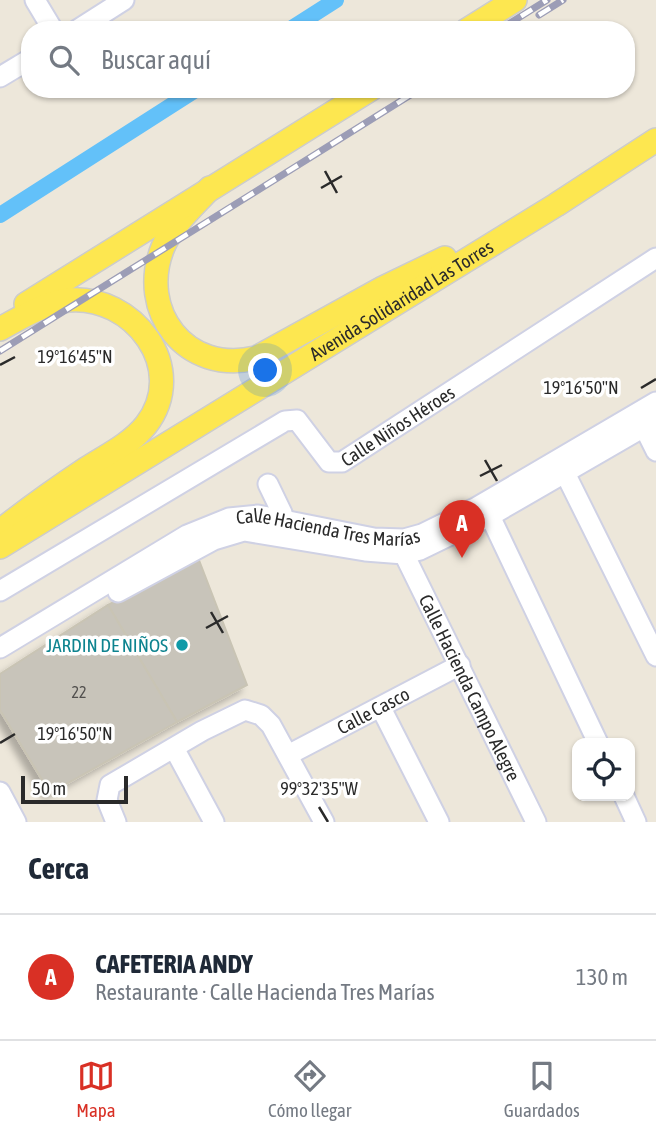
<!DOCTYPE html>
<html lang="es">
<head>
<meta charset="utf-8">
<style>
	:root { --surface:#fff; --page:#f6f6f7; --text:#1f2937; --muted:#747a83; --line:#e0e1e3; --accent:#d93025 }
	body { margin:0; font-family:"Asap Condensed",sans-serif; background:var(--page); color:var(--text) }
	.controls { position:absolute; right:21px; bottom:21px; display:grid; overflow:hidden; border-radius:14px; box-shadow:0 2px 5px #0004 }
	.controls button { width:63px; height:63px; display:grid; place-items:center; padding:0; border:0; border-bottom:2px solid var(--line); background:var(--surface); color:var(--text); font:35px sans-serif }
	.scale { position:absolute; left:21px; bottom:18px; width:107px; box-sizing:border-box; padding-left:7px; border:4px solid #2a2a2a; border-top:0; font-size:19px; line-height:24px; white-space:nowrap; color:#2a2a2a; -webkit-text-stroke:5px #fff; paint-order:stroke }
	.you { position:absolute; left:266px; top:371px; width:24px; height:24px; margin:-18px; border:5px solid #fff; border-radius:50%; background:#1a73e8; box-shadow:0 0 0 10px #1a73e833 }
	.badge { display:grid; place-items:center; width:46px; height:46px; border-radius:50%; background:var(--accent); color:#fff; font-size:23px; font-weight:700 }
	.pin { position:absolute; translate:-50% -58px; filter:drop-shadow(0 2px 4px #0008) }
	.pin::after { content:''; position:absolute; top:37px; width:24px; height:21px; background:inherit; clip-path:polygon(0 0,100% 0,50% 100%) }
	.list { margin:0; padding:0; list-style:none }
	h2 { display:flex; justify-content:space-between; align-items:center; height:91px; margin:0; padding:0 28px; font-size:30px }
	h2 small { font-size:23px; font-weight:400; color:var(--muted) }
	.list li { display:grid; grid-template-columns:46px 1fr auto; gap:21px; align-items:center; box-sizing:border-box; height:126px; padding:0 28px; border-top:2px solid var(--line) }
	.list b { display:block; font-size:26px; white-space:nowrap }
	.list p { margin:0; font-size:23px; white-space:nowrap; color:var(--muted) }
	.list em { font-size:23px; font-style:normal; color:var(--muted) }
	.icon { flex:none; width:38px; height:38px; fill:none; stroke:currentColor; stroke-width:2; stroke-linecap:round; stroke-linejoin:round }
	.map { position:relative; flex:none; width:656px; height:822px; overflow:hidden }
	.search { position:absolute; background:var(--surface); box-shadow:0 2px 5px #0004; left:21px; right:21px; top:21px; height:77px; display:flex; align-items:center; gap:18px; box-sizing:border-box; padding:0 24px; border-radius:28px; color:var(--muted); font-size:26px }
	.sheet { height:217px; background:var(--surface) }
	nav { display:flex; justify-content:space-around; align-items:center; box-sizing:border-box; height:98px; border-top:2px solid var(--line); background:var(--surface); font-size:19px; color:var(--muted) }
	nav a { display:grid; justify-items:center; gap:4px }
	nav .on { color:var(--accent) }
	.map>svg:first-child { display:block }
</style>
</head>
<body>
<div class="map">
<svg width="656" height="822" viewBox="0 0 656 822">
	<defs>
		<filter id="shadow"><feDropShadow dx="-6" dy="6" stdDeviation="3.5" flood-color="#0004"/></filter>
	</defs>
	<rect width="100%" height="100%" fill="#ede7da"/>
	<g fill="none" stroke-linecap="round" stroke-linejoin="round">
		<g stroke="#63c1f9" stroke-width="16">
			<path d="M289 30 336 0"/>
			<path d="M0 215 197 89"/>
		</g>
	</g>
	<g fill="#c8c4ba" stroke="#c9c4b4" stroke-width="2" filter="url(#shadow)">
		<path d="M197 555 247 685 177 722 108 605Z"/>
		<path d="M108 605 177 722 50 793 0 710V674Z"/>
	</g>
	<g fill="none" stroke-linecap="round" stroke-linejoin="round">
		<g stroke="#cfd1e4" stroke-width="23">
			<g id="minor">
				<path d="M35 0 53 30"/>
				<path d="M77 30 124 0"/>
				<path d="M0 77 30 59"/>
				<path d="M644 427 656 451"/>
				<path d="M565 473 656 656"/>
				<path d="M268 484 282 513 285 527"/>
				<path d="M490 516 598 743"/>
				<path id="s1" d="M404 554 536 822"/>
				<path id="s2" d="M0 591 285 421 297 420 329 462H342L656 258"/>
				<path d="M118 592 214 540 244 531 365 551 404 554 420 550 490 516 656 420"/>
				<path id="s3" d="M0 648 187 535 229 518 258 515 374 538 404 539 422 534 477 507 656 402"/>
				<path d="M381 708 439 822"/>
				<path d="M174 748 214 822"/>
				<path id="s4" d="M288 755 460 665"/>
				<path d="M0 792 16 822"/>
				<path d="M624 796 636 822"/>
				<path d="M0 821 1 822"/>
				<path d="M116 822 107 800 110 785 202 731 245 710 261 715 271 725 324 822"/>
			</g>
		</g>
		<g stroke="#ccc" stroke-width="26">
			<g id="major">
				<path d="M467 30 515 0"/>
				<path d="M210 188C194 206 173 224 163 247 137 311 186 375 256 358L383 288 445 258"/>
				<path d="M26 304 371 89"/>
				<path d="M0 329C20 318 45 303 68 300 133 294 190 368 146 425 131 444 106 456 86 469 56 489 28 509 0 531"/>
				<path id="s5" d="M0 547 556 205 656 140"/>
			</g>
		</g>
		<use href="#minor" stroke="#fff" stroke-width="19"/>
		<use href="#major" stroke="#fde750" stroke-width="23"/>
		<g stroke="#9c9db6" stroke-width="7">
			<g id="rail">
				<path d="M539 15 563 0"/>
				<path d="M499 30 547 0"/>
				<path d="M0 351 420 89"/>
			</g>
		</g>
		<use href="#rail" stroke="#fff" stroke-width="4.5" stroke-dasharray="13" stroke-linecap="butt"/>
	</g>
	<path fill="none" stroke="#2a2a2a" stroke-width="2.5" d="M325 171 337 193M321 188 342 176M0 365 15 357M641 388 656 379M485 460 497 481M480 476 502 465M211 612 223 633M206 628 228 616M0 743 15 734M319 807 328 822"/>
	<circle fill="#0f9aa8" stroke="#fff" stroke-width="2.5" cx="182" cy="645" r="7"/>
	<g text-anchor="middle" stroke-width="7" stroke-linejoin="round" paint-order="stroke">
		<g font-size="16" fill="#52504e">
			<text x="79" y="698">22</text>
		</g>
		<g font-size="19" fill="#2a2a2a" stroke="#fff">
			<text dy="7" stroke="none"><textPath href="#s5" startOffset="471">Avenida Solidaridad Las Torres</textPath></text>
			<text dy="7" stroke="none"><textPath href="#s2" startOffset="476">Calle Niños Héroes</textPath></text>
			<text dy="7" stroke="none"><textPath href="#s3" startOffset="364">Calle Hacienda Tres Marías</textPath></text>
			<text dy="7" stroke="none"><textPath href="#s1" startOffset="149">Calle Hacienda Campo Alegre</textPath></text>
			<text dy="7" stroke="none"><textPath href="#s4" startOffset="96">Calle Casco</textPath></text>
		</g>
		<g font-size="19" fill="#0d838f" stroke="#fff" text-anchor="end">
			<text x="168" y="652">JARDIN DE NIÑOS</text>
		</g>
	</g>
	<g font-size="18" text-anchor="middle" fill="#2a2a2a" stroke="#fff" stroke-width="7" stroke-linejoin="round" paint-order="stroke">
		<text x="75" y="363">19°16'45"N</text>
		<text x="581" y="394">19°16'50"N</text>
		<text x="75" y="740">19°16'50"N</text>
		<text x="319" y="795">99°32'35"W</text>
	</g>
</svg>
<div class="controls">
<button><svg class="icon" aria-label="locate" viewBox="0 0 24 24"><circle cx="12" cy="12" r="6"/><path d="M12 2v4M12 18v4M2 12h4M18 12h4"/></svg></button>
</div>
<div class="scale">50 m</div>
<div class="you"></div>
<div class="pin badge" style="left:462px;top:558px">A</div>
<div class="search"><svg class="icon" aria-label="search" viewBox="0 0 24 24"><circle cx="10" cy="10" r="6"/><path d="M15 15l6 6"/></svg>Buscar aquí</div>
</div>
<section class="sheet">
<h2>Cerca<small></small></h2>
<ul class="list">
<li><span class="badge">A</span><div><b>CAFETERIA ANDY</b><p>Restaurante · Calle Hacienda Tres Marías</p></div><em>130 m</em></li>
</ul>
</section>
<nav>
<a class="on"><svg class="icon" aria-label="map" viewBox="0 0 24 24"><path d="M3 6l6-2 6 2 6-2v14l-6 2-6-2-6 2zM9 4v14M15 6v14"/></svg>Mapa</a>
<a><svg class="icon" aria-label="directions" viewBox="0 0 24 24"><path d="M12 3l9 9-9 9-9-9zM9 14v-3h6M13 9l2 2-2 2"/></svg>Cómo llegar</a>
<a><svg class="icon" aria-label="saved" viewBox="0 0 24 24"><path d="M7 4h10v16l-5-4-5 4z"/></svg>Guardados</a>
</nav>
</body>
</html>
